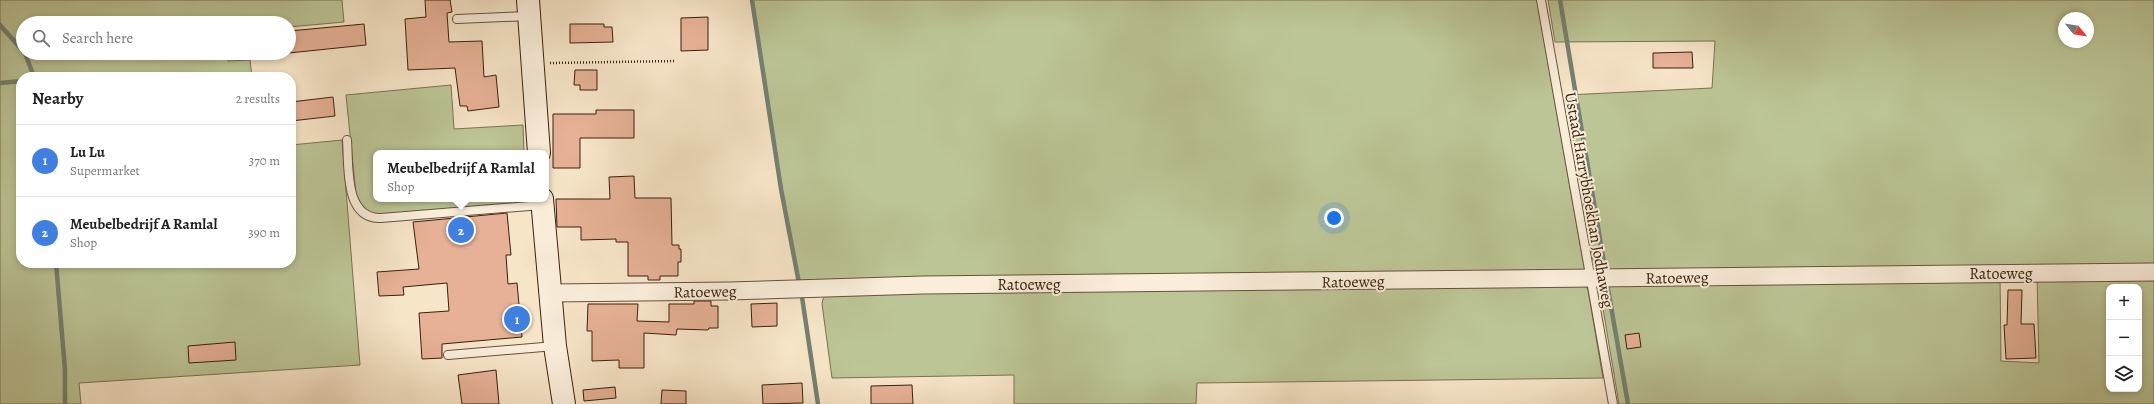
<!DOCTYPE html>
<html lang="en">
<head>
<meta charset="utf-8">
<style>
	:root { --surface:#fff; --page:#f6f6f6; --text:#222; --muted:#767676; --line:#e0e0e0; --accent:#8f2418 }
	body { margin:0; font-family:Alegreya,serif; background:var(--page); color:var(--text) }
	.controls { position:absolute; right:12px; bottom:12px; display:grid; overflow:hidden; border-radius:8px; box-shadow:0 2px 6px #0003 }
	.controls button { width:36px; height:36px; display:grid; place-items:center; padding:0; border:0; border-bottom:1px solid var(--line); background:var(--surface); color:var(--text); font:20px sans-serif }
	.compass { position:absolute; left:2058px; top:12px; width:36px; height:36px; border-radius:50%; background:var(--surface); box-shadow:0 2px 6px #0003; rotate:120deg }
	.you { position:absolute; left:1334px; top:218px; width:14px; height:14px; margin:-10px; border:3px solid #fff; border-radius:50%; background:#1a73e8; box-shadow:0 0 0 6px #1a73e833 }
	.badge { display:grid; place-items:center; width:26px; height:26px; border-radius:50%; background:var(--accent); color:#fff; font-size:13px; font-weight:700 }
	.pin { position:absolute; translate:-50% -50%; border:2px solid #fff; box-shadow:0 1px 4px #0006 }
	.popup { position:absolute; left:373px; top:150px; width:176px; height:52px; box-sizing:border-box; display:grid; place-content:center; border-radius:8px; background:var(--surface); filter:drop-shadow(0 1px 3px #0005); font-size:13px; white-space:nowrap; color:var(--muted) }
	.popup b { font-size:15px; color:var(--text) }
	.popup::after { content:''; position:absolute; left:50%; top:100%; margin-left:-8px; border:8px solid transparent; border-top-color:var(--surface) }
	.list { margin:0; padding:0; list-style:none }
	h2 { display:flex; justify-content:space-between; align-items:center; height:52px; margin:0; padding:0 16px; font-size:17px }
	h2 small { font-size:13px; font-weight:400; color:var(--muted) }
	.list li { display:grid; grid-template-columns:26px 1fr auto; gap:12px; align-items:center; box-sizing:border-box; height:72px; padding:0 16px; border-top:1px solid var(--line) }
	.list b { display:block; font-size:15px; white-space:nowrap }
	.list p { margin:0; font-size:13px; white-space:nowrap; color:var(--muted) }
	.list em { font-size:13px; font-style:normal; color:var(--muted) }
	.icon { flex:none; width:22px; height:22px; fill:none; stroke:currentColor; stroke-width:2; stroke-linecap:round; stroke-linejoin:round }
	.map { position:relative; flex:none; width:2154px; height:404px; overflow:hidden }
	.search { position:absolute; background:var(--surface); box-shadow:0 2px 6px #0003; left:16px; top:16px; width:280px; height:44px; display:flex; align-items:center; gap:10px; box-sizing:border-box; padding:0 14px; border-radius:22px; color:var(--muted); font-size:15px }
	.panel { position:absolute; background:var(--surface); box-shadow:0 2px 6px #0003; left:16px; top:72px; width:280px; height:196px; border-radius:16px }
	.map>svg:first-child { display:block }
</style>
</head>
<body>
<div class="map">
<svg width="2154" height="404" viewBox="0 0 2154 404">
	<rect width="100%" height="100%" fill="#f7e5c8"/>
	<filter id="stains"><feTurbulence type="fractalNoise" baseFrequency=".005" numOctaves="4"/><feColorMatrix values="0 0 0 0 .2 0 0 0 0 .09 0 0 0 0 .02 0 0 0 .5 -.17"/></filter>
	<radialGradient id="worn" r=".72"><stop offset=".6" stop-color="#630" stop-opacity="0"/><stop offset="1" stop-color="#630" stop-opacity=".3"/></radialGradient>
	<g fill="#bcc596" stroke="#7a7350" fill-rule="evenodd">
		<path d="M0 0H342L344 22 289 27V23H23V53H228V61L250 60 252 77H21V263H291V145L342 140 360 365 79 383 81 404H0Z"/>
		<path d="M752 0H1537L1585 272 799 283 781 189Z"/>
		<path d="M1548 0H2154V267L1597 270 1594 266 1566 95 1712 88 1715 41 1555 42ZM2064 18H2088V42H2064Z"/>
		<path d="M451 85 454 129 523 125 524 153H376V199L524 200 511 205 374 215 361 207 356 194 346 95Z"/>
		<path d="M2000 275 2001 361 2039 363 2037 277 2154 276V404H1619L1601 297V289L1603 283ZM2109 287H2139V389H2109Z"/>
		<path d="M1586 286 1588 290 1603 378 1197 383 1196 404H1014V375L832 378 822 304 823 299 827 292Z"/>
	</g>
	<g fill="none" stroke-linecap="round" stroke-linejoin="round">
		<g stroke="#758072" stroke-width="4.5">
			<path d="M752 0 781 189 799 283"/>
			<path d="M1560 0 1604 263"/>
			<path d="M0 25 23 51"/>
			<path d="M25 53 34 77"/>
			<path d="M0 83 21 81"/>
			<path d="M56 263 65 370V404"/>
			<path d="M1608 289 1628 404"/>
			<path d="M802 297 818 404"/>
		</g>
	</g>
	<g fill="#e6b196" stroke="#39210b">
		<path d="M425 0H450L452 12 447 13 449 42 482 41 484 77 496 75 499 107 468 111 467 106H460L455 68 408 70 405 19 426 17Z"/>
		<path d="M708 17V50L681 51V18Z"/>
		<path d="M364 24 366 45 289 53V31Z"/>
		<path d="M570 24H604V27H612L613 42 570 43Z"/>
		<path d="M1692 52 1693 68H1653V53Z"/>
		<path d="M575 70H597V90H580V85H574Z"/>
		<path d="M333 97 335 116 291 121V102Z"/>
		<path d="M596 110H634V138H580V168H553V114H596Z"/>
		<path d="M634 176 635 198H671L672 245H679V249H681V262H678V276H660V280H648V276H628V242H616V239L581 240V227H557L556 199H610L609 177Z"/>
		<path d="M507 213 511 255H506L508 284 517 283 522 337 442 344V358L422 359 419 313 449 311 447 283 403 287 404 295 379 296 377 272 419 269 413 222Z"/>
		<path d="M2008 290H2022L2021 324H2034L2036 358 2006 359 2004 325H2007Z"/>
		<path d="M694 301H711V306H718V328H709L708 330 677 329 676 335 644 333V368H619V360L592 361V331H587L588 304H638L637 321 669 322V304H694Z"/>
		<path d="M777 303V326L752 327 751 304Z"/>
		<path d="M1639 333 1641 347 1627 349 1625 335Z"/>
		<path d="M235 342 236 360 189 363 188 346Z"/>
		<path d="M496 370 499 404H462L458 375Z"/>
		<path d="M802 383 803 403 763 404 762 385Z"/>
		<path d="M912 385 913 404H871V386Z"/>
		<path d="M615 387 616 398 584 401 583 390Z"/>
		<path d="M662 390 686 391V404H661Z"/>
	</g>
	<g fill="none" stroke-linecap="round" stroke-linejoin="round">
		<g stroke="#68523a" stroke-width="10">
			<g id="service">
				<path d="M1541 0 1613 404"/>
				<path d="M457 19 529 16"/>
				<path d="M347 140C349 167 344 219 381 218L542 205"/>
				<path d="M448 355 555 346"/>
			</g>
		</g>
		<g stroke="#68523a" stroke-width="19">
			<path id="minor" d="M552 293 729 291 923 285 2154 272"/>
		</g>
		<g stroke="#39210b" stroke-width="24">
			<g id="secondary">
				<path d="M528 0 539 153"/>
				<path d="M542 199 555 346 564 404"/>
			</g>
		</g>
		<path stroke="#39210b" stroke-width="2.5" stroke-dasharray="1 2" stroke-linecap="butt" d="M550 63 676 61"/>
		<use href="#service" stroke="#faeedb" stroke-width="8"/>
		<use href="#minor" stroke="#faeedb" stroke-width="17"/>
		<use href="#secondary" stroke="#faeedb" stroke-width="22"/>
	</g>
	<g text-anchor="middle" stroke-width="4" stroke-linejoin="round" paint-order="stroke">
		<g font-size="16" fill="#39210b" stroke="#faeedb">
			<text transform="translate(1590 200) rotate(80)" y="6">Ustaad Harrybhoekhan Jodhaweg</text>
			<text x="2001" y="279">Ratoeweg</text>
			<text transform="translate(1677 277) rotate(-1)" y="6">Ratoeweg</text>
			<text transform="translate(1353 281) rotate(-1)" y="6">Ratoeweg</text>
			<text x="1029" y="290">Ratoeweg</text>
			<text transform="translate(705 291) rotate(-1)" y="6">Ratoeweg</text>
		</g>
	</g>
	<rect width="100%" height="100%" filter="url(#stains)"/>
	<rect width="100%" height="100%" fill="url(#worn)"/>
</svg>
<div class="controls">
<button>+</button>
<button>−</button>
<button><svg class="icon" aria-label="layers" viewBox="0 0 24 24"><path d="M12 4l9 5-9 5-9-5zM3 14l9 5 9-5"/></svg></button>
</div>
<svg class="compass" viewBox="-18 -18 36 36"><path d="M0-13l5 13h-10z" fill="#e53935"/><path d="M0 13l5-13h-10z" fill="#767676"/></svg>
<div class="you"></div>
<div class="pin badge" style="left:517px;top:319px;background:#3f7fe0">1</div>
<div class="pin badge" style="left:461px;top:230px;background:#3f7fe0">2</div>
<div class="popup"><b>Meubelbedrijf A Ramlal</b>Shop</div>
<div class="search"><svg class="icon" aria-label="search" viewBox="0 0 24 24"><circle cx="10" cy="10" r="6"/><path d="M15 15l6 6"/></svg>Search here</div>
<section class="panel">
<h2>Nearby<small>2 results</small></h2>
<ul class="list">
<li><span class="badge" style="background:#3f7fe0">1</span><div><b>Lu Lu</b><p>Supermarket</p></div><em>370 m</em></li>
<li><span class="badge" style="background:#3f7fe0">2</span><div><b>Meubelbedrijf A Ramlal</b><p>Shop</p></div><em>390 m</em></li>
</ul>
</section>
</div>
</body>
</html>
